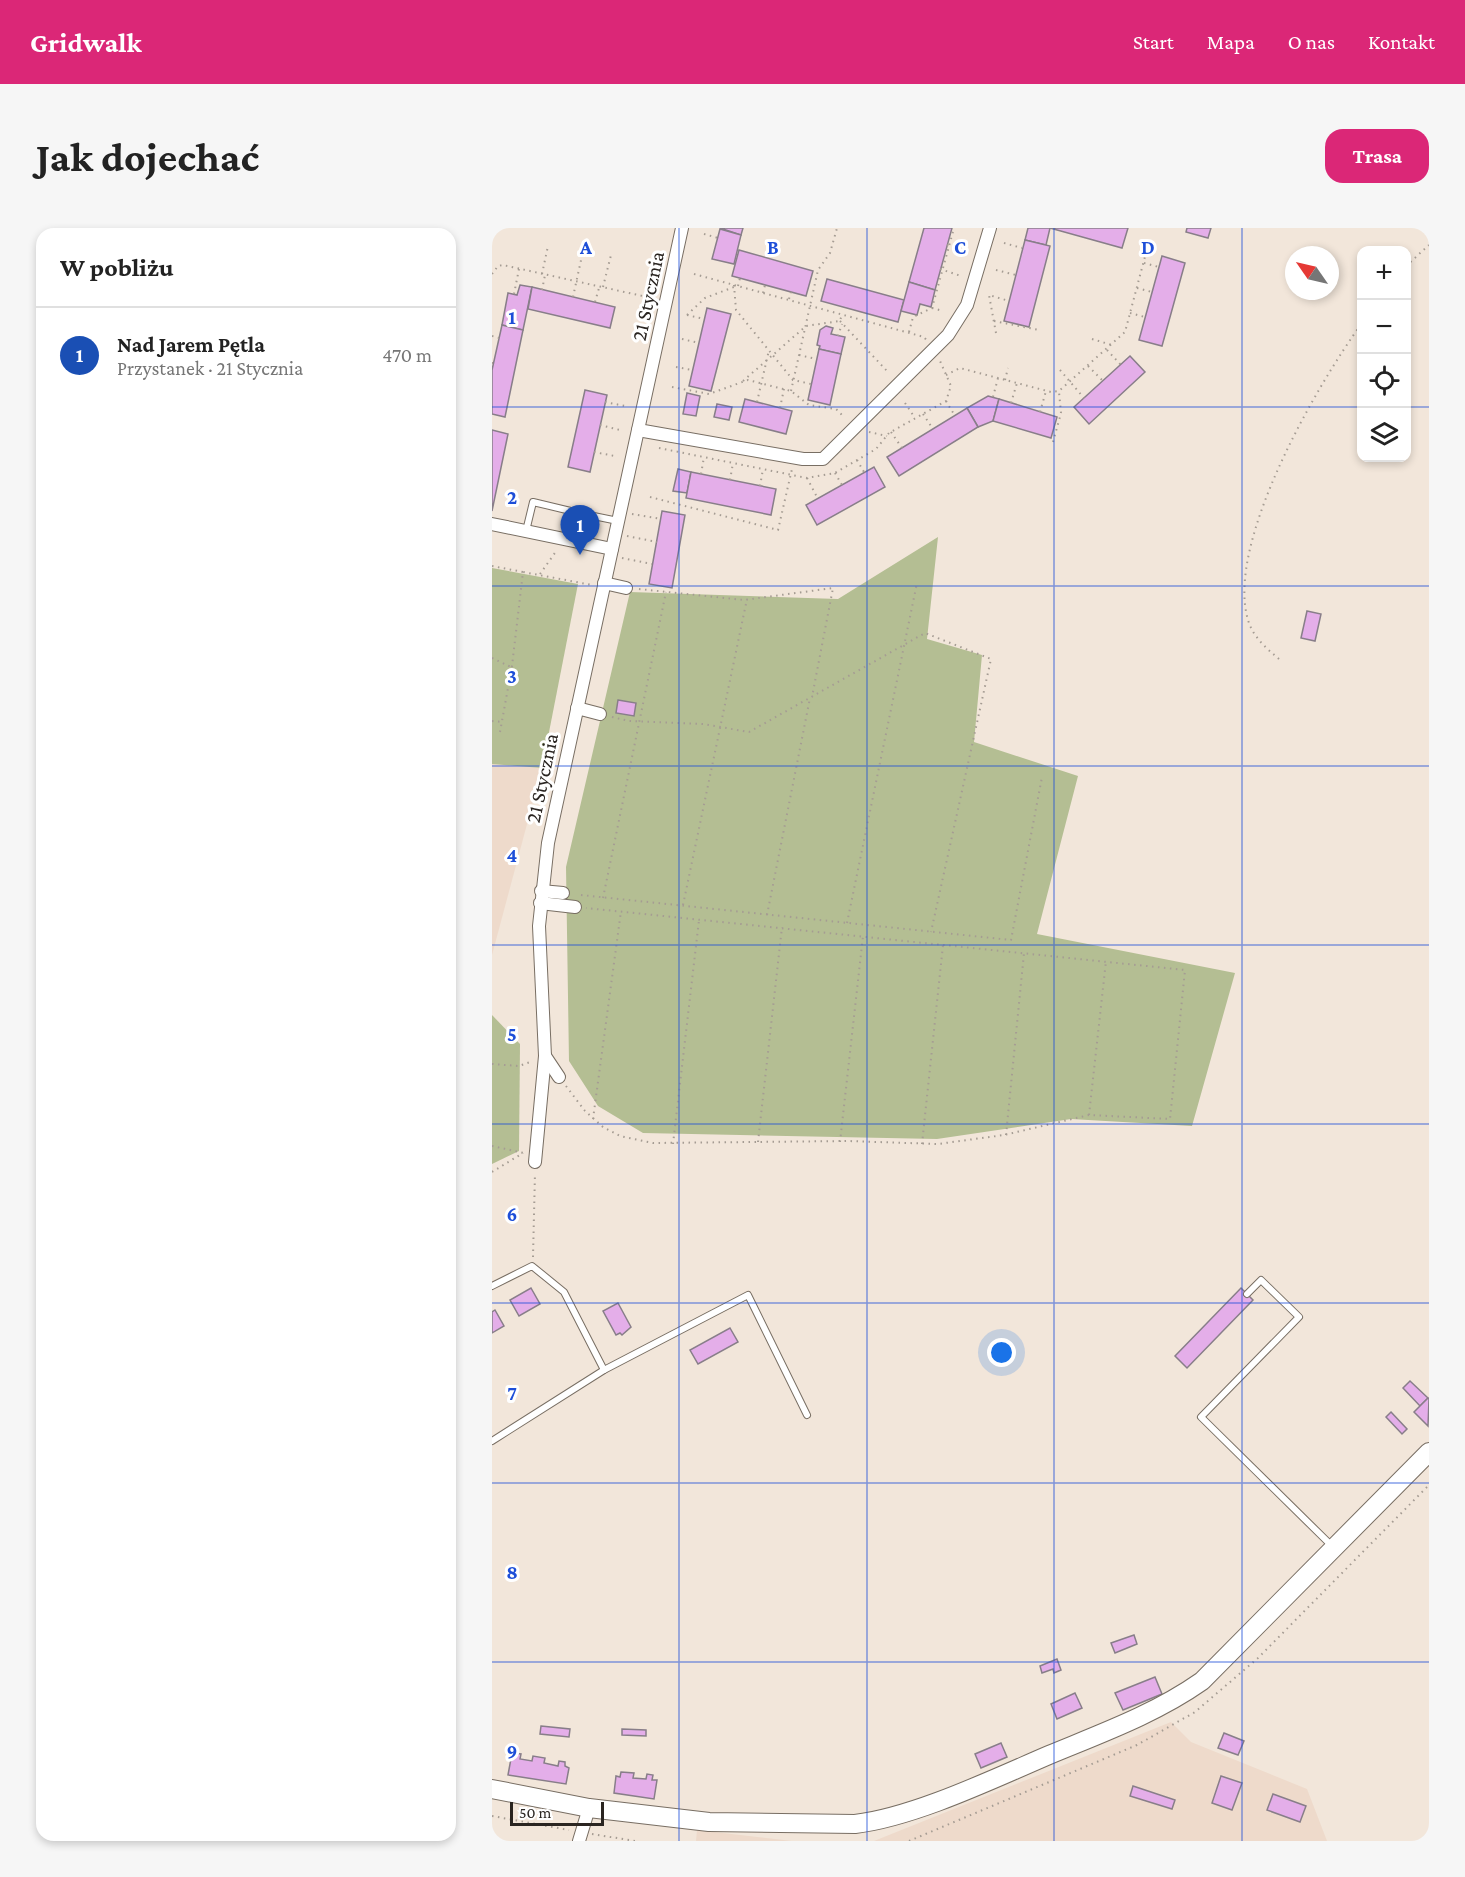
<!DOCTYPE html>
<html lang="pl">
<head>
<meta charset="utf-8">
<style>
	:root { --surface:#fff; --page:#f6f6f6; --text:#222; --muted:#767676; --line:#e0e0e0; --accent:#db2777 }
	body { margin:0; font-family:"Crimson Pro",serif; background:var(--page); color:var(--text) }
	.controls { position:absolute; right:18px; top:18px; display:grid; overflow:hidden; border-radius:12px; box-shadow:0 3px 9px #0003 }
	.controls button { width:54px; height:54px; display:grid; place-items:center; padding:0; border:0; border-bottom:2px solid var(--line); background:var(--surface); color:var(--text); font:30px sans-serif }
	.compass { position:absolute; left:793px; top:18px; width:54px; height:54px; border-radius:50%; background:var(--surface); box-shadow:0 3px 9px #0003; rotate:304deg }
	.scale { position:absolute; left:18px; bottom:15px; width:94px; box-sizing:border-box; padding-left:6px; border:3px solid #2a2521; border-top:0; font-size:16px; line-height:21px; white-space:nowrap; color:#2a2521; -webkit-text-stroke:4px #fff; paint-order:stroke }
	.you { position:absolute; left:510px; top:1125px; width:21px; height:21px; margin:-15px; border:4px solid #fff; border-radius:50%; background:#1a73e8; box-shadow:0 0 0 9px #1a73e833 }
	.badge { display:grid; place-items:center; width:39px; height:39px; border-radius:50%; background:var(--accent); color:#fff; font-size:20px; font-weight:700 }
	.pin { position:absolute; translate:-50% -50px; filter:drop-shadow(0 2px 3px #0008) }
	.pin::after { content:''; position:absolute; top:32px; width:21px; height:18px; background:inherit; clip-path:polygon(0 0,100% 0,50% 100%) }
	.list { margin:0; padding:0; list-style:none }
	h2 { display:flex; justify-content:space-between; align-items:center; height:78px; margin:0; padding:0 24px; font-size:26px }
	h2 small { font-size:20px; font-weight:400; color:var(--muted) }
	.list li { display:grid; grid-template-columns:39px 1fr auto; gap:18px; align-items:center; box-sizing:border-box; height:96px; padding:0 24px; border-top:2px solid var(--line) }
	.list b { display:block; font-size:22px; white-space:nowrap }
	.list p { margin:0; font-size:20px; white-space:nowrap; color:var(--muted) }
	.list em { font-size:20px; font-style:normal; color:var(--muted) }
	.icon { flex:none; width:33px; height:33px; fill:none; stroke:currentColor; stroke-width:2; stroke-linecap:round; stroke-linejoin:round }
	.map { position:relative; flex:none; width:937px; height:1613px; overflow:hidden; border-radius:18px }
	header { display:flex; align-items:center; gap:36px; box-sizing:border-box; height:84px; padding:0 30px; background:var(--accent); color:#fff }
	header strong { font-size:28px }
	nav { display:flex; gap:33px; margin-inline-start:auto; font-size:21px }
	.intro { display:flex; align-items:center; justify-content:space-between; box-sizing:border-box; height:144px; padding:0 36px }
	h1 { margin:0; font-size:42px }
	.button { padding:15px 27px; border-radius:18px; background:var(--accent); color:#fff; font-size:21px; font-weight:700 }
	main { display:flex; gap:36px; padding:0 36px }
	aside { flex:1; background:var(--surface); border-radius:18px; box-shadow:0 3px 9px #0003 }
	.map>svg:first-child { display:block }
</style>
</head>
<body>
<header>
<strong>Gridwalk</strong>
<nav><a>Start</a><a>Mapa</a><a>O nas</a><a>Kontakt</a></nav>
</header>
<div class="intro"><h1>Jak dojechać</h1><a class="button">Trasa</a></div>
<main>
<aside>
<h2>W pobliżu<small></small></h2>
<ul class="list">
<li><span class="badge" style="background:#1a4fb4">1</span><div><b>Nad Jarem Pętla</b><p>Przystanek · 21 Stycznia</p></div><em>470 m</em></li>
</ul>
</aside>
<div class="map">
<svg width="937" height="1613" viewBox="0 0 937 1613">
	<rect width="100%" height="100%" fill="#f2e6da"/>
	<g fill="#eedacb">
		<path d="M0 536 50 540 0 727Z"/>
		<path d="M679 1494 699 1514 815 1561 835 1613H382Z"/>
		<path d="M205 1602 300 1613H204Z"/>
	</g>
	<g fill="#b4be93">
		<path d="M446 309 435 411 490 427 482 514 586 548 545 706 743 745 700 898 579 891 445 911 151 905 106 878 77 833 74 639 138 364 346 371Z"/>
		<path d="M0 340 86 356 50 540 0 536Z"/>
		<path d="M0 787 28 816 27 923 0 936Z"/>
	</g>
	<g fill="#e4aee9" stroke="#887e89" stroke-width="1.5">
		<path d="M228 0H251L249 7Z"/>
		<path d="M432 0H460L443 62 417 54Z"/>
		<path d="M536 0H558L554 17 533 12Z"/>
		<path d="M558 0H636L630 20Z"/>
		<path d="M695 0H719L716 10 694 4Z"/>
		<path d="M228 1 249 7 242 36 220 31Z"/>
		<path d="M533 12 558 18 537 99 512 93Z"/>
		<path d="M247 22 321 43 314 68 240 48Z"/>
		<path d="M670 28 693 35 670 118 647 112Z"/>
		<path d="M335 51 412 72 406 94 329 73Z"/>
		<path d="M417 54 443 62 439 79 428 76 425 87 409 83Z"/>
		<path d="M28 57 40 59 31 102 10 97 16 65 25 67Z"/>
		<path d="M40 59 123 79 118 100 36 81Z"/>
		<path d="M215 80 239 86 219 163 197 158Z"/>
		<path d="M10 97 31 102 13 189 0 186V142Z"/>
		<path d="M334 98 341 100 339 106 353 109 349 126 327 121 328 118 325 117 328 102Z"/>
		<path d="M327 121 349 126 338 177 316 172Z"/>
		<path d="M638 128 653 144 597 196 582 179Z"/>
		<path d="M93 162 115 167 98 244 76 239Z"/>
		<path d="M195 165 208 168 204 188 191 186Z"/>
		<path d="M496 168 507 171 501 193 486 199 475 180Z"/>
		<path d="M253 171 300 183 294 206 247 194Z"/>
		<path d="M507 171 565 189 559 210 501 193Z"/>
		<path d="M225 176 240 179 237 192 222 189Z"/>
		<path d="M475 180 486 199 407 248 395 229Z"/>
		<path d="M0 202 16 206 0 283Z"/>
		<path d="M382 239 393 259 325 297 314 277Z"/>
		<path d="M186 241 199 244 195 265 181 263Z"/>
		<path d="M199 244 284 261 279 287 194 270Z"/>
		<path d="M170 283 193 287 180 360 157 356Z"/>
		<path d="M815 383 829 386 823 413 809 410Z"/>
		<path d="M126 472 144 475 142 488 124 485Z"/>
		<path d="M39 1060 48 1076 27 1088 18 1072Z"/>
		<path d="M749 1060 761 1072 695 1140 683 1128Z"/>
		<path d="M126 1075 139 1099 130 1107 128 1105 124 1107 111 1083Z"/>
		<path d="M3 1082 12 1098 0 1105V1084Z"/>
		<path d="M238 1100 246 1114 206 1136 198 1122Z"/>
		<path d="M918 1153 936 1170 928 1178 911 1160Z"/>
		<path d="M936 1170 937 1171 936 1198 922 1184Z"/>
		<path d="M899 1184 915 1201 910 1206 894 1189Z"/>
		<path d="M642 1407 645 1416 623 1425 619 1415Z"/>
		<path d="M565 1431 569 1442 562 1445 561 1441 550 1445 548 1438Z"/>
		<path d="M663 1449 670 1466 631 1482 623 1465Z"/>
		<path d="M583 1465 590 1480 565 1491 559 1476Z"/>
		<path d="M49 1498 78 1501 77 1509 48 1506Z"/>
		<path d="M130 1501 154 1502V1508L130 1507Z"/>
		<path d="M732 1505 752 1513 746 1527 726 1520Z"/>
		<path d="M509 1515 515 1529 489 1540 483 1526Z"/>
		<path d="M20 1525 29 1526 28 1531 40 1533 41 1528 53 1530 52 1535 66 1538 67 1533 73 1534V1538L77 1540 74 1556 16 1547Z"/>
		<path d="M129 1544 142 1545 141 1550 154 1551 155 1546 161 1547 160 1552H165L162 1571 122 1565 124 1548 128 1549Z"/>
		<path d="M729 1548 750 1555 740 1582 720 1575Z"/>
		<path d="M641 1558 683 1572 680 1581 638 1568Z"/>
		<path d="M781 1566 814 1578 808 1594 775 1582Z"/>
	</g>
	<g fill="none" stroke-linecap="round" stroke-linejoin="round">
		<g stroke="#786e63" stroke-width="8">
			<g id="lane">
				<path d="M34 303 41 274 87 285"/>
				<path d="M81 313 87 285 126 293"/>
				<path d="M0 1058 40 1038 72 1064 112 1142"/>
				<path d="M755 1066 769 1052 807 1089 709 1189 841 1319"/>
				<path d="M0 1213 112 1142 256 1067 315 1187"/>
			</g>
		</g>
		<g stroke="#786e63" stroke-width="14">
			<g id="street">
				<path d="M146 202 311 231H331L456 107 475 77 498 0"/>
				<path d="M0 296 120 321"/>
				<path d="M112 355 134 360"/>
				<path d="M85 480 108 486"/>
				<path d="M49 663 71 665"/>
				<path d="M48 675 83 679"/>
				<path d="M53 828 67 849"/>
				<path d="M43 934 53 828 47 698 56 615 190 0"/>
				<path d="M87 1613 97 1580"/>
			</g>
		</g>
		<g stroke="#786e63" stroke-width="20">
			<path id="secondary" d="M0 1561 97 1580 217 1594 363 1596C422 1589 501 1551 557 1527 610 1505 663 1486 710 1453L937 1224"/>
		</g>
		<g stroke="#a59c93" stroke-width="2" stroke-dasharray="1.5 4.5" stroke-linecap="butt">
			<path d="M212 6 226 10"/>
			<path d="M512 15 530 20"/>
			<path d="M455 17 476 23"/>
			<path d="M652 35 667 39"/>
			<path d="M914 38 937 17"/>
			<path d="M448 41 469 48"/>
			<path d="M504 42 524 47"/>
			<path d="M0 46 6 38 11 37 155 69"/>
			<path d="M50 46 56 18"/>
			<path d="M202 46 432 109 435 113"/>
			<path d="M242 57 244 82 301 152 319 156"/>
			<path d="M246 58 248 50"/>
			<path d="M111 59 119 27"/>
			<path d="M645 60 660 64"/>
			<path d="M50 62 53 47"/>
			<path d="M271 65 273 57"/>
			<path d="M22 66 27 41"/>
			<path d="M81 69 91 23"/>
			<path d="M297 71 299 64"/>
			<path d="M103 74 107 60"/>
			<path d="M440 80 451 83"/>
			<path d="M638 85 653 89"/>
			<path d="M195 87 213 70 242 59"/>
			<path d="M195 87 212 91"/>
			<path d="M348 93 395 143"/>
			<path d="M502 93 547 102"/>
			<path d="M417 104 421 89 440 80 462 0"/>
			<path d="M504 105 497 67 517 73"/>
			<path d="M0 108 7 110"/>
			<path d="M346 108 350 96"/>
			<path d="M190 111 207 115"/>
			<path d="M600 111 620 117"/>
			<path d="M615 122 629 137"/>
			<path d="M307 127 324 131"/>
			<path d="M0 135H1"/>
			<path d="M596 138 611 153"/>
			<path d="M184 139 200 142"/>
			<path d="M568 142 592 170"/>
			<path d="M454 147 468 140 559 164 567 163 633 104 655 21"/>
			<path d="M513 152 516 140"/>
			<path d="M251 153 314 98 348 93 350 86"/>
			<path d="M180 159 217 166 256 152 299 163 317 177 344 181 350 187"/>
			<path d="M299 163 326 42 338 25 345 0"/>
			<path d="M501 169 506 150"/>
			<path d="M454 173 463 188"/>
			<path d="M113 174 133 178"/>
			<path d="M265 174 277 122"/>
			<path d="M413 175 423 190"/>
			<path d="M519 175 525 155"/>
			<path d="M288 180 292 161"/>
			<path d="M548 184 554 163"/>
			<path d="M431 186 441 201"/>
			<path d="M108 197 128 202"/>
			<path d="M377 204 395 208"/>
			<path d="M399 204 410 220"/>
			<path d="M561 214 569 185 567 164"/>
			<path d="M167 220 315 250 343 245 384 221 397 205 454 173 459 158 448 133"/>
			<path d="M102 224 123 228"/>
			<path d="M365 232 372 244"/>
			<path d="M343 245 350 257"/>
			<path d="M209 246 212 229"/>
			<path d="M315 250 326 271"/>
			<path d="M238 252 241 235"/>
			<path d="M268 258 271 241"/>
			<path d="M158 269 286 302 300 241"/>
			<path d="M140 286 169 291"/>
			<path d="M135 308 165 314"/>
			<path d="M130 330 160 336"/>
			<path d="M0 338 31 344"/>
			<path d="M48 346 65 322"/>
			<path d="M147 361 252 372 341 360 320 469"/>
			<path d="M0 430 19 439"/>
			<path d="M787 431C774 420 761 409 756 392 733 315 825 157 870 95"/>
			<path d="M120 489 137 493 211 496 257 504 433 405 499 431 439 704"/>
			<path d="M0 493 10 494"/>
			<path d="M8 504 20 438 31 344 100 357"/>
			<path d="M89 667 519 712 550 549"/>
			<path d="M111 670 174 364"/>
			<path d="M191 677 255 371"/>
			<path d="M275 687 318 470"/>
			<path d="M355 695 425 355"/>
			<path d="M0 836 27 838 41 833"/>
			<path d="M74 858 93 883 111 899 128 908 161 915 356 913 446 916 512 907 597 887 678 891 693 742 94 680"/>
			<path d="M597 887 614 733"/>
			<path d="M101 891 129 683"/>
			<path d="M514 907 532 725"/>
			<path d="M266 914 290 699"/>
			<path d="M348 914 371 708"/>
			<path d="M181 916 207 692"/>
			<path d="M430 916 451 717"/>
			<path d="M0 918 32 925"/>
			<path d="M0 944 31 925"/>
			<path d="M41 1029 43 945"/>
			<path d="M0 1588 77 1602"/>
			<path d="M100 1606 143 1613"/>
			<path d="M417 1613 645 1517 703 1484 766 1430 937 1257"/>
		</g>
		<use href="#lane" stroke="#fff" stroke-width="6"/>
		<use href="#street" stroke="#fff" stroke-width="12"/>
		<use href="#secondary" stroke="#fff" stroke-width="18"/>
	</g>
	<path fill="none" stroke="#1d4ed8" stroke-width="1.5" stroke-opacity="0.55" d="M187 0V1613M375 0V1613M562 0V1613M750 0V1613M0 179H870M914 179H937M0 358H937M0 538H937M0 717H937M0 896H937M0 1075H937M0 1255H937M0 1434H937"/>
	<g text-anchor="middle" stroke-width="6" stroke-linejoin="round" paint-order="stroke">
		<g font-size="21" fill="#2a2521" stroke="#fff">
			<text transform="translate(156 68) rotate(-78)" y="7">21 Stycznia</text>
			<text transform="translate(50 550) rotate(-78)" y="7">21 Stycznia</text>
		</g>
	</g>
	<g font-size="20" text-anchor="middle" font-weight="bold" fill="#1d4ed8" stroke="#fff" stroke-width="6" stroke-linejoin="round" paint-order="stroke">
		<text x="94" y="26">A</text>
		<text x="281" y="26">B</text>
		<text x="468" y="26">C</text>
		<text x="656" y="26">D</text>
		<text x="20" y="96">1</text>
		<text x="20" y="276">2</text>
		<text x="20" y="455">3</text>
		<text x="20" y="634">4</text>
		<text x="20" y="813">5</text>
		<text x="20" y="993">6</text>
		<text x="20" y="1172">7</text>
		<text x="20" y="1351">8</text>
		<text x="20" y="1530">9</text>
	</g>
</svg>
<div class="controls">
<button>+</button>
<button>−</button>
<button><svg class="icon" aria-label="locate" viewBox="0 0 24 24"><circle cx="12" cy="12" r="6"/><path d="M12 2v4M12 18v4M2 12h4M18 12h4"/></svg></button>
<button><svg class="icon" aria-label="layers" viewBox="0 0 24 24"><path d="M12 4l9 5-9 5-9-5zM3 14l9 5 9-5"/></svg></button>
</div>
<svg class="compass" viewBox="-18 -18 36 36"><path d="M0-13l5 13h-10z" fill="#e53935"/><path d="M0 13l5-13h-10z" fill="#767676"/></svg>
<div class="scale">50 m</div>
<div class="you"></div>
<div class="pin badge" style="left:88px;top:327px;background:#1a4fb4">1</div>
</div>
</main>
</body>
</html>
